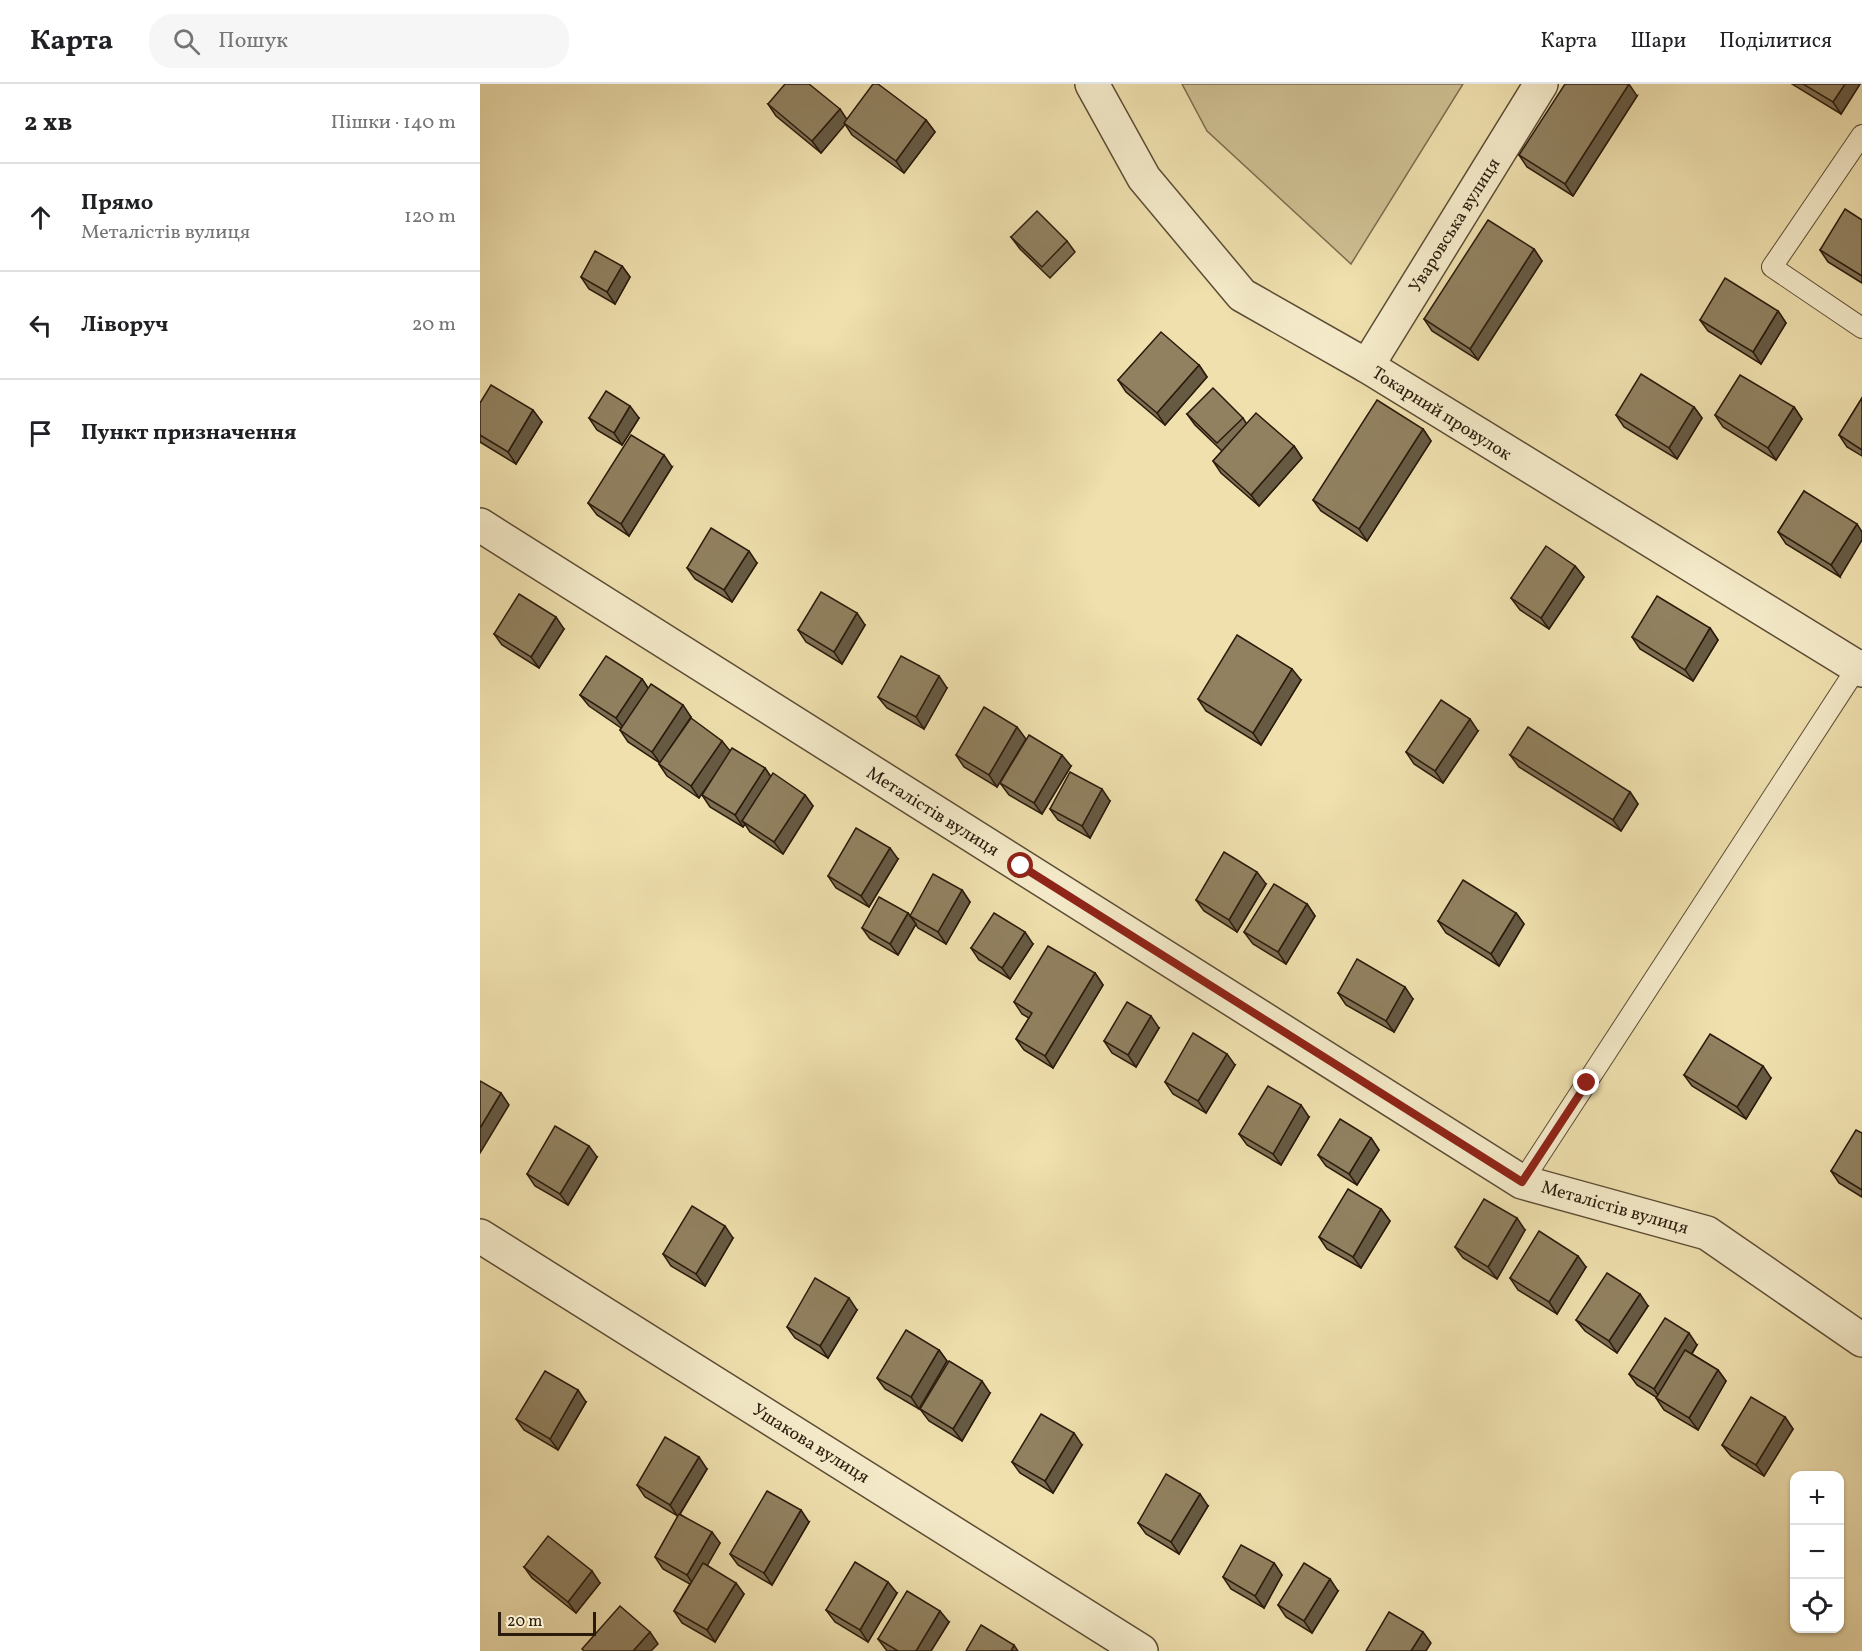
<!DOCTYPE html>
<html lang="uk">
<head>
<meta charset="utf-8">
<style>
	:root { --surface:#fff; --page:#f6f6f6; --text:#202124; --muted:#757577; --line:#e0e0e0 }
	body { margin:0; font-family:Vollkorn,serif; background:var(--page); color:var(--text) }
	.controls { position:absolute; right:18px; bottom:18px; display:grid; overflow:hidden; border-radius:12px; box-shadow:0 2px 4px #0004 }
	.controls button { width:54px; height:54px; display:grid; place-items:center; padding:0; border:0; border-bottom:2px solid var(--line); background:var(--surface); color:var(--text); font:30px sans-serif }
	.scale { position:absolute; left:18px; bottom:15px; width:98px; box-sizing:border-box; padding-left:6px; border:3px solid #2b1b0c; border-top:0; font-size:16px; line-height:21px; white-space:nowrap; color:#2b1b0c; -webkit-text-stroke:4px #f5ebca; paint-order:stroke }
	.stop { position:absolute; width:18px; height:18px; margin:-14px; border:4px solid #8f2418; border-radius:50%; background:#fff }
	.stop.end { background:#8f2418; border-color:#fff; box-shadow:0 2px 6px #0008 }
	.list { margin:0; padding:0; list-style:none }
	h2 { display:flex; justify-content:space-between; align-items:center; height:78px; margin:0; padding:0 24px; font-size:26px }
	h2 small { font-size:20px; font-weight:400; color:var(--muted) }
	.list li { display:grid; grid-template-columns:39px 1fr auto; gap:18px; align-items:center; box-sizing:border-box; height:108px; padding:0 24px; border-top:2px solid var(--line) }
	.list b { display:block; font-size:22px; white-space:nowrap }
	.list p { margin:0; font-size:20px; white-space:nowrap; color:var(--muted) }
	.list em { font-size:20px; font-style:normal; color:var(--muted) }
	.icon { flex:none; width:33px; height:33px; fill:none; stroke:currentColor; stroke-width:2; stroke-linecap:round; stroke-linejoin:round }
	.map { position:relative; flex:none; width:1382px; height:1567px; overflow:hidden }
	header { display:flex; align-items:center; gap:36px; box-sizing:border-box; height:84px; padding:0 30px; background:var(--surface); border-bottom:2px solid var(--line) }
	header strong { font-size:28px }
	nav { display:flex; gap:33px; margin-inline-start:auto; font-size:21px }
	.search { width:420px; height:54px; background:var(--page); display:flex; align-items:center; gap:15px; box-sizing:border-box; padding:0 21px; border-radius:24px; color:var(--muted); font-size:22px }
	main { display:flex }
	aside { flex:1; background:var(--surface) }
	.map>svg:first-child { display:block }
</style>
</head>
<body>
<header>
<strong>Карта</strong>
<div class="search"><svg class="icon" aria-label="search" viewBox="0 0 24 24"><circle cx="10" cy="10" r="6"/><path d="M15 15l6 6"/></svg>Пошук</div>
<nav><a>Карта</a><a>Шари</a><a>Поділитися</a></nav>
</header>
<main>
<aside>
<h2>2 хв<small>Пішки · 140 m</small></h2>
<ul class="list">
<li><svg class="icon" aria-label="ahead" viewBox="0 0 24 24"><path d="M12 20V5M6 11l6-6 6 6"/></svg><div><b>Прямо</b><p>Металістів вулиця</p></div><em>120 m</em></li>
<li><svg class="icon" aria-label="left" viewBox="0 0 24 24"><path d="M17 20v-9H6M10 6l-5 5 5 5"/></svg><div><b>Ліворуч</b></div><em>20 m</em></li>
<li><svg class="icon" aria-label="arrive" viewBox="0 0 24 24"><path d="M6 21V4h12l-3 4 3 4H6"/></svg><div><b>Пункт призначення</b></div></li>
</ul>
</aside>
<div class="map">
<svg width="1382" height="1567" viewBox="0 0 1382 1567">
	<rect width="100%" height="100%" fill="#efe0ae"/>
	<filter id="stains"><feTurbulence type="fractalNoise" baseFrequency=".00333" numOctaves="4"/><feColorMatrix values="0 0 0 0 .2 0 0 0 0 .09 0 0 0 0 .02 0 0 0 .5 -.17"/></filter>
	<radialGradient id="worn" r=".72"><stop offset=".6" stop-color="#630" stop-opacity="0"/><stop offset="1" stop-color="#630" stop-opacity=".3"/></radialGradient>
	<path fill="#cebf92" stroke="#7c6d4f" stroke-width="1.5" d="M702 0H983L871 180 727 47Z"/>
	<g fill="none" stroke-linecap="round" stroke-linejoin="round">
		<g stroke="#5c4c34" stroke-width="22">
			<g id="service">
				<path d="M1382 51 1292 183 1382 244"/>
				<path d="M1042 1098 1382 576"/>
			</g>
		</g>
		<g stroke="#5c4c34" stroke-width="36">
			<g id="minor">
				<path d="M612 0 664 94 762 211 887 282 1382 586"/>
				<path d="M887 282 1061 0"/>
				<path d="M0 441 1042 1098 1227 1149 1382 1256"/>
			</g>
		</g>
		<g stroke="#5c4c34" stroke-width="36">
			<path id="tertiary" d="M0 1152 661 1567"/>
		</g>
		<use href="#service" stroke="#f5ebca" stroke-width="20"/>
		<use href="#minor" stroke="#f5ebca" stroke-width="33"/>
		<use href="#tertiary" stroke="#f5ebca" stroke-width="33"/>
	</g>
	<g fill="#7d6f53" stroke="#2b1b0c" stroke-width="1.5">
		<path d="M1312 0H1380L1361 30Z"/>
		<path d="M1157 12 1093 112 1047 83 1039 71Z"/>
		<path d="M288 20 367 35 446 36 455 48 424 89 372 51 365 40 341 69 296 32Z"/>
		<path d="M1382 136V199L1348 178 1340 166Z"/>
		<path d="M531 153 587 157 595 168 570 194 540 165Z"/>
		<path d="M1054 165 1062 177 998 276 952 247 944 235Z"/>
		<path d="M142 182 150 193 135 220 109 205 101 193Z"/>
		<path d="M1298 227 1306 239 1281 280 1228 247 1220 236Z"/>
		<path d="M719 281 727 293 685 341 646 308 638 296Z"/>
		<path d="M1382 314V372L1367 363 1359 351Z"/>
		<path d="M0 319 62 338 36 380 0 358Z"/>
		<path d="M1214 323 1222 334 1197 375 1144 343 1136 331Z"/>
		<path d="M1314 323 1322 335 1296 376 1243 343 1235 331Z"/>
		<path d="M707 330 763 334 766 339 814 362 822 374 779 422 741 389 733 377 742 367 715 341Z"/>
		<path d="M109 334H159L142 361 117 346Z"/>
		<path d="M943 345 951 357 887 457 841 427 833 416Z"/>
		<path d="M192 383 149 452 117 431 108 419Z"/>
		<path d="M1324 407 1360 493 1306 460 1298 448Z"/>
		<path d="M277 479 252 518 215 495 207 484Z"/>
		<path d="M1095 482 1104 493 1069 545 1040 526 1031 514Z"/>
		<path d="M385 541 362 580 326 558 318 546Z"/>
		<path d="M1230 544 1238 556 1213 597 1160 565 1152 553Z"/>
		<path d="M84 545 59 584 22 561 14 550Z"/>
		<path d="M162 595 168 604 211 633 201 648 250 667 285 684 291 693 325 711 333 722 303 770 270 748 265 740 263 743 230 723 222 711 231 697 219 714 187 692 179 680 180 679 148 658 140 646 141 644 109 622 100 611Z"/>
		<path d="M821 596 781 661 726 627 718 615Z"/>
		<path d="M467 604 444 645 407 624 398 613Z"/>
		<path d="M998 647 963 699 934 680 926 668Z"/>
		<path d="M546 655 517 703 484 683 476 671Z"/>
		<path d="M1030 671 1150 708 1158 720 1141 747 1039 683Z"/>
		<path d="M591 682 562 730 529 711 520 699Z"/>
		<path d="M630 717 610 754 578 736 570 725Z"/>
		<path d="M418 775 389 823 356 804 348 792Z"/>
		<path d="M786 800 757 848 724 827 716 816Z"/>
		<path d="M482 806 490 818 466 860 438 844 430 832Z"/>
		<path d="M827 820 835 832 806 880 773 860 764 848Z"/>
		<path d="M428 829 436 840 418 871 390 855 382 844Z"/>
		<path d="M1036 829 1044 840 1019 882 966 849 958 837Z"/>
		<path d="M553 860 530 895 499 876 491 864Z"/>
		<path d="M615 889 623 901 573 984 544 966 536 955 549 934 542 930 534 918Z"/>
		<path d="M858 909 933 915 914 948 866 921Z"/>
		<path d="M679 944 656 983 632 969 624 957Z"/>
		<path d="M755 981 726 1029 693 1010 685 998Z"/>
		<path d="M1204 991 1291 994 1266 1035 1212 1002Z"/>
		<path d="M829 1033 801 1081 767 1061 759 1050Z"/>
		<path d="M1382 1049V1113L1359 1099 1351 1087Z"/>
		<path d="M891 1054 899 1066 877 1101 846 1082 838 1071Z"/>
		<path d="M117 1073 88 1121 55 1102 47 1090Z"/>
		<path d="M901 1125 910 1137 881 1184 847 1165 839 1153Z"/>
		<path d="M1045 1146 1017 1195 983 1174 975 1163Z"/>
		<path d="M253 1154 225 1202 191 1182 183 1170Z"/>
		<path d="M1106 1183 1077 1230 1038 1206 1030 1194Z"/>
		<path d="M1168 1222 1137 1269 1105 1247 1096 1236Z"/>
		<path d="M377 1226 348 1274 315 1254 307 1243Z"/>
		<path d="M1217 1261 1212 1270 1238 1286 1246 1297 1218 1346 1184 1326 1176 1314V1313L1157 1301 1149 1290Z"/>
		<path d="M459 1266 467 1277 439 1325 405 1305 397 1294Z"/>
		<path d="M510 1309 482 1357 449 1337 440 1325Z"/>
		<path d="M106 1318 78 1366 44 1346 36 1335Z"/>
		<path d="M1305 1333 1313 1345 1284 1392 1251 1372 1242 1361Z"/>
		<path d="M602 1361 573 1409 540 1389 532 1378Z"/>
		<path d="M227 1385 200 1430 240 1459 227 1481 264 1510 235 1558 202 1539 194 1527 210 1500 183 1485 175 1473 198 1432 165 1413 157 1401Z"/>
		<path d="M728 1422 699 1470 666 1450 658 1439Z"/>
		<path d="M329 1438 292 1501 258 1481 250 1470Z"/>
		<path d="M794 1479 802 1491 784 1524 751 1505 743 1493Z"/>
		<path d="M44 1483 120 1499 96 1529 52 1494Z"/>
		<path d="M858 1507 832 1549 806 1533 798 1521Z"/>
		<path d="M417 1509 388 1558 355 1538 346 1526Z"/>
		<path d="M469 1538 451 1567H407L398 1555Z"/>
	</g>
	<g fill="#665a43" stroke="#2b1b0c" stroke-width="1.5">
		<path d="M1149 0 1157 12 1093 112 1085 100Z"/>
		<path d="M1365 0H1380L1361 30 1353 18Z"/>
		<path d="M360 25 368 37 341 69 332 57Z"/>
		<path d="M446 36 455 48 424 89 416 77Z"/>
		<path d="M1054 165 1062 177 998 276 990 265Z"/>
		<path d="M142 182 150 193 135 220 127 208Z"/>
		<path d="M1298 227 1306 239 1281 280 1273 268Z"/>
		<path d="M719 281 727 293 685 341 677 329Z"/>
		<path d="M150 322 159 334 142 361 134 349Z"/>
		<path d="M1214 323 1222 334 1197 375 1189 364Z"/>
		<path d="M1314 323 1322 335 1296 376 1288 364Z"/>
		<path d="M53 326 62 338 36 380 28 368Z"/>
		<path d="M943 345 951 357 887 457 879 445Z"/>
		<path d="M814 362 822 374 779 422 771 411Z"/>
		<path d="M184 371 192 383 149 452 141 440Z"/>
		<path d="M1377 440 1382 448V456L1360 493 1351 481Z"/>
		<path d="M269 467 277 479 252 518 244 506Z"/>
		<path d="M1095 482 1104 493 1069 545 1061 534Z"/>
		<path d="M377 529 385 541 362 580 354 568Z"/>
		<path d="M76 533 84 545 59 584 51 573Z"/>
		<path d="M1230 544 1238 556 1213 597 1205 586Z"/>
		<path d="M812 585 821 596 781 661 773 649Z"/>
		<path d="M459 592 467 604 444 645 436 633Z"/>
		<path d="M162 595 170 607 145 646 136 634Z"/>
		<path d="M203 621 211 633 180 679 172 668Z"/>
		<path d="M990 635 998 647 963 699 955 687Z"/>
		<path d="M537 643 546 655 517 703 509 691Z"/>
		<path d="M242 657 251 668 219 714 211 702Z"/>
		<path d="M582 671 591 682 562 730 554 719Z"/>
		<path d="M285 684 293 696 262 737 265 740 263 743 255 731Z"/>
		<path d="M622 705 630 717 610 754 602 742Z"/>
		<path d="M1150 708 1158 720 1141 747 1133 736Z"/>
		<path d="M325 711 333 722 303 770 294 758Z"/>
		<path d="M410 764 418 775 389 823 381 812Z"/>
		<path d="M777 788 786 800 757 848 749 836Z"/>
		<path d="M482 806 490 818 466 860 458 848Z"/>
		<path d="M827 820 835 832 806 880 798 868Z"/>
		<path d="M428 829 436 840 418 871 410 860Z"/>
		<path d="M1036 829 1044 840 1019 882 1011 870Z"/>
		<path d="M545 848 553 860 530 895 522 884Z"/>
		<path d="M615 889 623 901 573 984 565 972Z"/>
		<path d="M925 903 933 915 914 948 906 937Z"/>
		<path d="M671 932 679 944 656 983 648 971Z"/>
		<path d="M747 970 755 981 726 1029 718 1017Z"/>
		<path d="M1283 982 1291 994 1266 1035 1257 1023Z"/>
		<path d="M21 1009 29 1021 0 1069V1044Z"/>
		<path d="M821 1021 829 1033 801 1081 793 1070Z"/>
		<path d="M891 1054 899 1066 877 1101 869 1090Z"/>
		<path d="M109 1062 117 1073 88 1121 80 1110Z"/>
		<path d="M901 1125 910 1137 881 1184 873 1173Z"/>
		<path d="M1037 1134 1045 1146 1017 1195 1008 1183Z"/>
		<path d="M245 1142 253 1154 225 1202 216 1190Z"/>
		<path d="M1098 1172 1106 1183 1077 1230 1069 1218Z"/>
		<path d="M1160 1210 1168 1222 1137 1269 1129 1257Z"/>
		<path d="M369 1214 377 1226 348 1274 340 1262Z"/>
		<path d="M1209 1249 1217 1261 1182 1317 1174 1305Z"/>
		<path d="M459 1266 467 1277 439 1325 431 1313Z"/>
		<path d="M1238 1286 1246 1297 1218 1346 1209 1334Z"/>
		<path d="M502 1297 510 1309 482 1357 473 1345Z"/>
		<path d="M98 1306 106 1318 78 1366 70 1355Z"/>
		<path d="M1305 1333 1313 1345 1284 1392 1276 1381Z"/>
		<path d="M594 1349 602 1361 573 1409 565 1397Z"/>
		<path d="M219 1373 227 1385 198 1433 190 1421Z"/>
		<path d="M720 1410 728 1422 699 1470 691 1458Z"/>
		<path d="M321 1426 329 1438 292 1501 284 1489Z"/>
		<path d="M232 1448 240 1459 215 1503 207 1491Z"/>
		<path d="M794 1479 802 1491 784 1524 775 1512Z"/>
		<path d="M112 1487 120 1499 96 1529 88 1518Z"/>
		<path d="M850 1495 858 1507 832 1549 824 1537Z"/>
		<path d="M408 1498 417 1509 388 1558 380 1546Z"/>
		<path d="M256 1499 264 1510 235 1558 227 1546Z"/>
		<path d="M460 1527 469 1538 451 1567H436Z"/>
		<path d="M170 1548 178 1560 171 1567H153Z"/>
		<path d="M943 1548 951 1559 946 1567H931Z"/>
		<path d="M534 1561 538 1567H531Z"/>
	</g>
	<g fill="#918160" stroke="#2b1b0c" stroke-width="1.5">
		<path d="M305 0H329L360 25 332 57 288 20Z"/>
		<path d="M393 0H398L446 36 416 77 364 39Z"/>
		<path d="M1085 0H1149L1085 100 1039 71Z"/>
		<path d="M1323 0H1365L1353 18Z"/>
		<path d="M1365 125 1382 136V192L1340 166Z"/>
		<path d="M557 127 587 157 562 183 531 153Z"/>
		<path d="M1008 136 1054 165 990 265 944 235Z"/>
		<path d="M115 167 142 182 127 208 101 193Z"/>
		<path d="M1245 194 1298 227 1273 268 1220 236Z"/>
		<path d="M681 248 719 281 677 329 638 296Z"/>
		<path d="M1161 290 1214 323 1189 364 1136 331Z"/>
		<path d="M1260 291 1314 323 1288 364 1235 331Z"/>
		<path d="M11 301 53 326 28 368 0 351V319Z"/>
		<path d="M733 304 763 334 737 359 707 330Z"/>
		<path d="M126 307 150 322 134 349 109 334Z"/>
		<path d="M1382 314V366L1359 351Z"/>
		<path d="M897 316 943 345 879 445 833 416Z"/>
		<path d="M776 329 814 362 771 411 733 377Z"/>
		<path d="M151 351 184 371 141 440 108 419Z"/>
		<path d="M1324 407 1377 440 1351 481 1298 448Z"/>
		<path d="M231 444 269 467 244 506 207 484Z"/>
		<path d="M1066 462 1095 482 1061 534 1031 514Z"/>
		<path d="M341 508 377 529 354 568 318 546Z"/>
		<path d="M39 510 76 533 51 573 14 550Z"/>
		<path d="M1177 512 1230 544 1205 586 1152 553Z"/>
		<path d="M757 551 812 585 773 649 718 615Z"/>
		<path d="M126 572 162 595 136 634 100 611Z"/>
		<path d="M421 572 459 592 436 633 398 613Z"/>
		<path d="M171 600 203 621 172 668 140 646Z"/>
		<path d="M961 616 990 635 955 687 926 668Z"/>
		<path d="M504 623 537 643 509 691 476 671Z"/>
		<path d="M211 634 242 657 211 702 179 680Z"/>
		<path d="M1048 643 1150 708 1133 736 1030 671Z"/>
		<path d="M549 651 582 671 554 719 520 699Z"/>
		<path d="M252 664 285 684 255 731 222 711Z"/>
		<path d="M590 688 622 705 602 742 570 725Z"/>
		<path d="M293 689 325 711 294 758 262 737Z"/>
		<path d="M376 744 410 764 381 812 348 792Z"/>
		<path d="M744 768 777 788 749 836 716 816Z"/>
		<path d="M453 790 482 806 458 848 430 832Z"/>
		<path d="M983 796 1036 829 1011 870 958 837Z"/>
		<path d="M794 800 827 820 798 868 764 848Z"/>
		<path d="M399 813 428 829 410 860 382 844Z"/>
		<path d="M514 829 545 848 522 884 491 864Z"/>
		<path d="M568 862 615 889 565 972 536 955 552 929 534 918Z"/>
		<path d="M877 875 925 903 906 937 858 909Z"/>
		<path d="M647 918 671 932 648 971 624 957Z"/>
		<path d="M713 949 747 970 718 1017 685 998Z"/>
		<path d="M1230 950 1283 982 1257 1023 1204 991Z"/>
		<path d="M0 997 21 1009 0 1044Z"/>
		<path d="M788 1002 821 1021 793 1070 759 1050Z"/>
		<path d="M860 1035 891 1054 869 1090 838 1071Z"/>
		<path d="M75 1042 109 1062 80 1110 47 1090Z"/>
		<path d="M1376 1046 1382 1049V1106L1351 1087Z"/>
		<path d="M868 1105 901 1125 873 1173 839 1153Z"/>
		<path d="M1004 1115 1037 1134 1008 1183 975 1163Z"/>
		<path d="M212 1122 245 1142 216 1190 183 1170Z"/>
		<path d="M1059 1147 1098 1172 1069 1218 1030 1194Z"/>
		<path d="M1127 1189 1160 1210 1129 1257 1096 1236Z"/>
		<path d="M335 1194 369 1214 340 1262 307 1243Z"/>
		<path d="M1185 1234 1209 1249 1174 1305 1149 1290Z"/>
		<path d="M426 1246 459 1266 431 1313 397 1294Z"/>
		<path d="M1205 1266 1238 1286 1209 1334 1176 1314Z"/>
		<path d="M469 1277 502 1297 473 1345 440 1325Z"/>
		<path d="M65 1287 98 1306 70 1355 36 1335Z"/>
		<path d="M1271 1313 1305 1333 1276 1381 1242 1361Z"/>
		<path d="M561 1330 594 1349 565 1397 532 1378Z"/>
		<path d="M185 1353 219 1373 190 1421 157 1401Z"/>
		<path d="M686 1390 720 1410 691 1458 658 1439Z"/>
		<path d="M287 1407 321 1426 284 1489 250 1470Z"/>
		<path d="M199 1430 232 1448 207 1491 175 1473Z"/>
		<path d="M68 1452 112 1487 88 1518 44 1483Z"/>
		<path d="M761 1461 794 1479 775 1512 743 1493Z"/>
		<path d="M375 1478 408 1498 380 1546 346 1526Z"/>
		<path d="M223 1479 256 1499 227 1546 194 1527Z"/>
		<path d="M824 1479 850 1495 824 1537 798 1521Z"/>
		<path d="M427 1507 460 1527 436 1567H418L398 1555Z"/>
		<path d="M140 1522 170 1548 153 1567H104L102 1565Z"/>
		<path d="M909 1528 943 1548 931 1567H886Z"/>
		<path d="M501 1541 534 1561 531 1567H486Z"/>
	</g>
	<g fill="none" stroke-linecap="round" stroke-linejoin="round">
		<path stroke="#8f2418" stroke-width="8" d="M541 782 1042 1098 1107 999"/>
	</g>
	<g text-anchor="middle" stroke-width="4.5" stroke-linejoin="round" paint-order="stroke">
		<g font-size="18" fill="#2b1b0c" stroke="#f5ebca">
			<text transform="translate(974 141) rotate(-58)" y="6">Уваровська вулиця</text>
			<text transform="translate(962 329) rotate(32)" y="6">Токарний провулок</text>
			<text transform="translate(453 727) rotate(32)" y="6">Металістів вулиця</text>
			<text transform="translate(1135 1123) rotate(16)" y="6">Металістів вулиця</text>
			<text transform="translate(331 1359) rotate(32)" y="6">Ушакова вулиця</text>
		</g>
	</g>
	<rect width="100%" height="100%" filter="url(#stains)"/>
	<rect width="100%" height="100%" fill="url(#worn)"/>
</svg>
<div class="controls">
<button>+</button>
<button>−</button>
<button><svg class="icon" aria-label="locate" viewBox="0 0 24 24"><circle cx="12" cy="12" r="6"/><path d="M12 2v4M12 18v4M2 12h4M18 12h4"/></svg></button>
</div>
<div class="scale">20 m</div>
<div class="stop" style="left:541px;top:782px"></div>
<div class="stop end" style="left:1107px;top:999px"></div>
</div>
</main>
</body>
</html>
